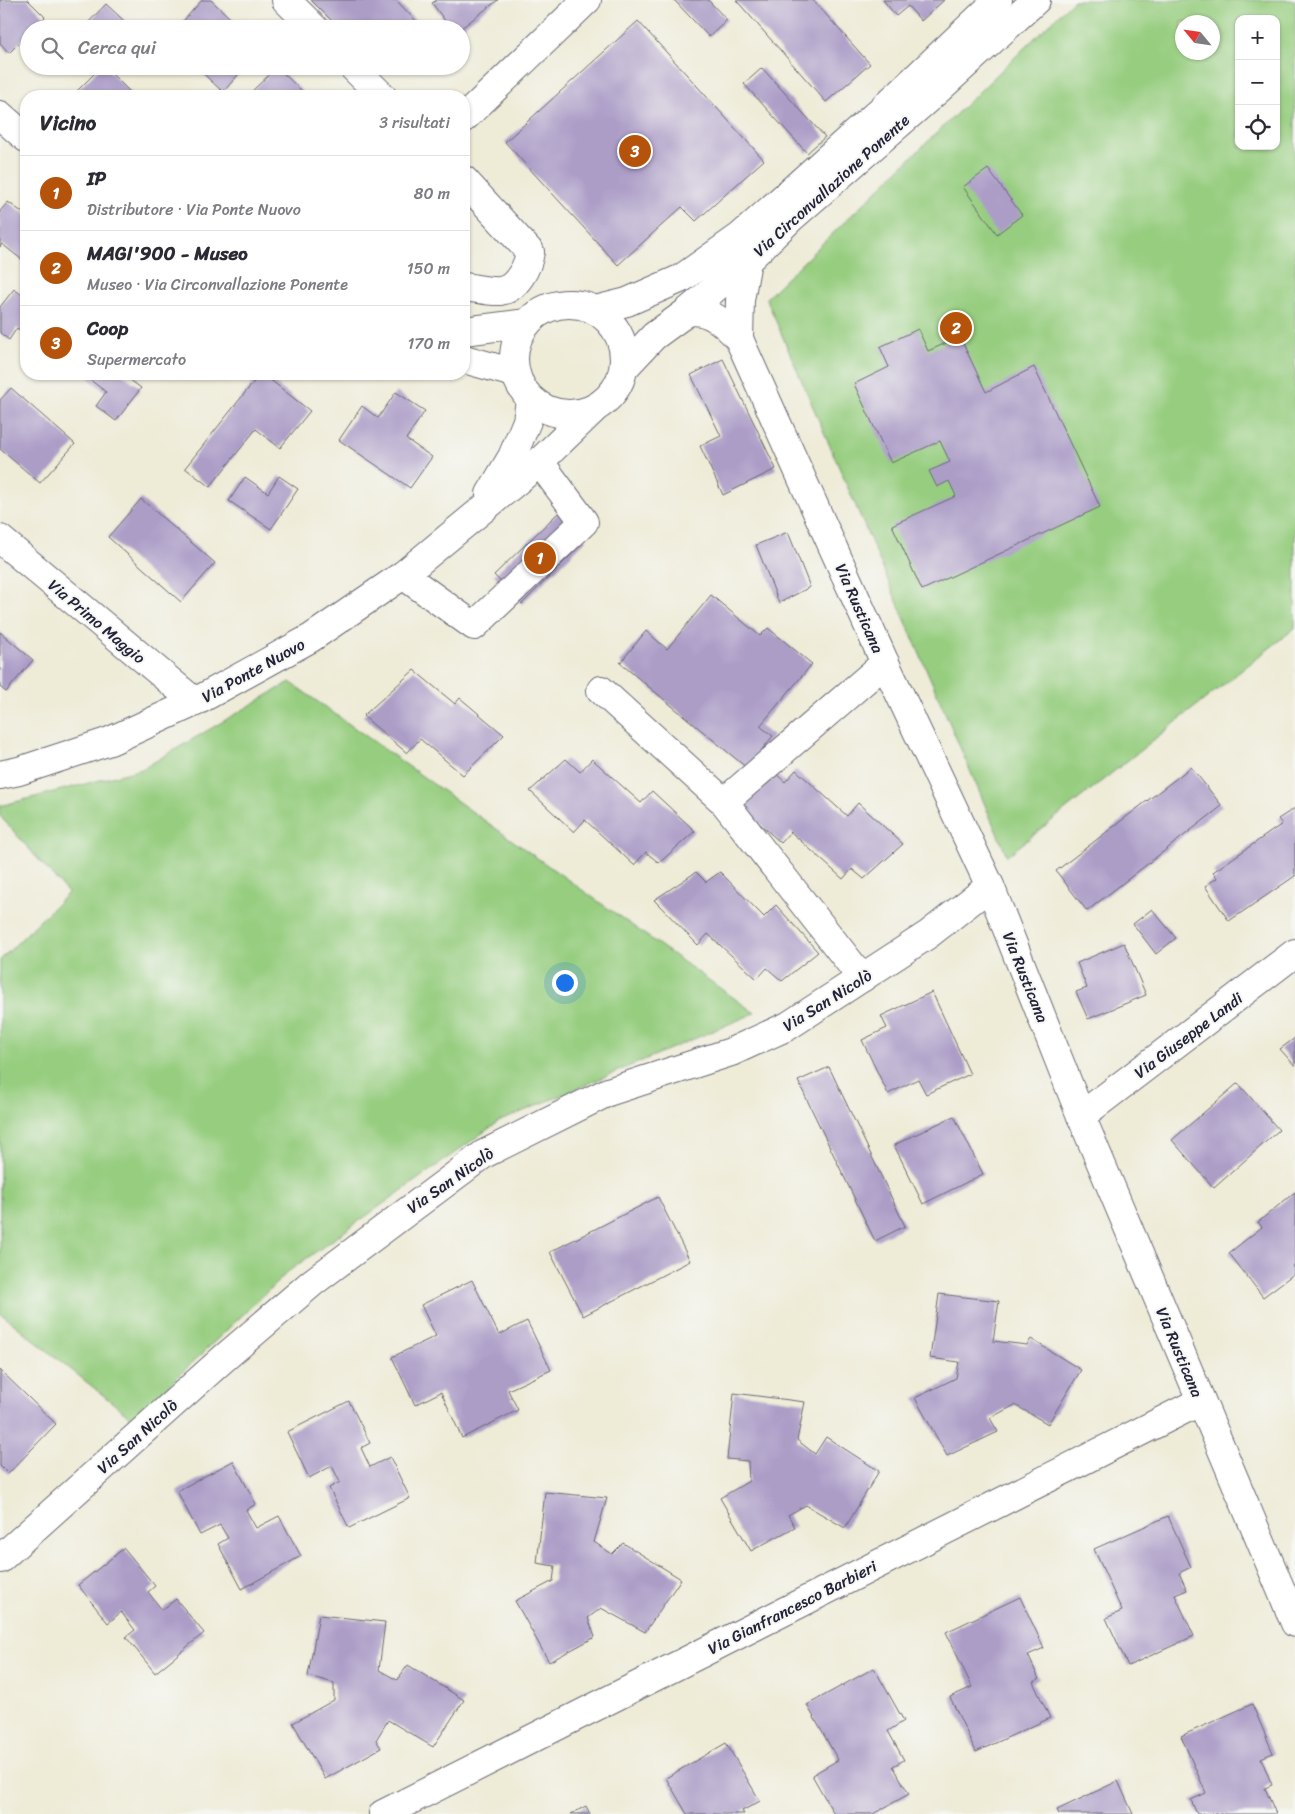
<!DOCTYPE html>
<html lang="it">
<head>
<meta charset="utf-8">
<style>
	:root { --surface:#fff; --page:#f7f7f7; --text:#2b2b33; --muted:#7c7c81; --line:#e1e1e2; --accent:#b45309 }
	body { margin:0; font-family:Sriracha,sans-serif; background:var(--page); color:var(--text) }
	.controls { position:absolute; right:15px; top:15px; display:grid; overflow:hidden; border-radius:10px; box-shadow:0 1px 4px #0004 }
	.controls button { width:45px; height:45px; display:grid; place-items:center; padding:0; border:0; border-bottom:1px solid var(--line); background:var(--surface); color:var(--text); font:25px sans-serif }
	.compass { position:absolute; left:1175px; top:15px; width:45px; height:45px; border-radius:50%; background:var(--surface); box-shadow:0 1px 4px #0004; rotate:299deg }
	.you { position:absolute; left:564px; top:982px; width:18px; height:18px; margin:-12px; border:4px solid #fff; border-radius:50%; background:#1a73e8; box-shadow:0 0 0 8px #1a73e833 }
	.badge { display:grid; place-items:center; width:32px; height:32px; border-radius:50%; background:var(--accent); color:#fff; font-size:16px; font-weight:700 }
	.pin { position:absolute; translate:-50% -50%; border:2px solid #fff; box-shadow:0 1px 5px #0006 }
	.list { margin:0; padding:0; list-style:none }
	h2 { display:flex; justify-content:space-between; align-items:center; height:65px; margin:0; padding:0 20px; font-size:21px }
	h2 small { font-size:16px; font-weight:400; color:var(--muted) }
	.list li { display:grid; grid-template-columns:32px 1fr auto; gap:15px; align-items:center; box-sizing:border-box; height:75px; padding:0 20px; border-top:1px solid var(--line) }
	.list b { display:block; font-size:19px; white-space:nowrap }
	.list p { margin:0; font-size:16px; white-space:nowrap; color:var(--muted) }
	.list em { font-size:16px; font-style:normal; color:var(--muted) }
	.icon { flex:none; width:28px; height:28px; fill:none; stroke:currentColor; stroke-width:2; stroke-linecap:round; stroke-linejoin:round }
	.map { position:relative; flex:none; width:1295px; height:1814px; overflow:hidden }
	.search { position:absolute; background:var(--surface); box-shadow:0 1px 4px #0004; left:20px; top:20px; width:450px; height:55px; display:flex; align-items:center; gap:12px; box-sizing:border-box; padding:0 18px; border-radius:28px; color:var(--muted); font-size:19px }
	.panel { position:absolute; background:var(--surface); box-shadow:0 1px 4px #0004; left:20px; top:90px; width:450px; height:290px; border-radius:20px }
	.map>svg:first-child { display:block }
</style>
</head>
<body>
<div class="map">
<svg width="1295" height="1814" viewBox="0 0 1295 1814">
	<rect width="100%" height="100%" fill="#f6f6f2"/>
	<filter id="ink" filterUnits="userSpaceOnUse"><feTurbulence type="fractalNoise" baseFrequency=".02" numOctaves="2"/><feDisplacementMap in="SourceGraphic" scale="10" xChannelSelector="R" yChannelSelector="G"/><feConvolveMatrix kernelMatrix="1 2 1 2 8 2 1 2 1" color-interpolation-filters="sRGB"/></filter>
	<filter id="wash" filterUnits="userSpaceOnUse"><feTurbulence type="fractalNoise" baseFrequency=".0096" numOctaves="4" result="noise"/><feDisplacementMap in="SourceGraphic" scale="20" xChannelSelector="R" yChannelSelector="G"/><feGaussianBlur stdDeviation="1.12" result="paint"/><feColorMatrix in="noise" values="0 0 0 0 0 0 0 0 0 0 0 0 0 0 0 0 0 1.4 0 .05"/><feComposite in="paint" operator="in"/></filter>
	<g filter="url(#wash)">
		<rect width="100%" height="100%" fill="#eeebd7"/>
		<g fill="#96cd7f" stroke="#5c785d" fill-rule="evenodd">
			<path d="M1074 0H1295V628L1007 856 766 298ZM1239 19H1276V146H1239ZM1182 22H1212V52H1182Z"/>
			<path d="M290 682 755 1013 498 1122 289 1271 133 1419 0 1313V960L68 893 0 816V806L142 769Z"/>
		</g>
		<g id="blocks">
			<g fill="#ac9dc7">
				<path d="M0 0H28L45 17 33 29H29V33L9 53 0 43Z"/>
				<path d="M202 0H211L242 29H176Z"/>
				<path d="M311 0H396L420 25 416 29H340Z"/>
				<path d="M437 0H498L460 29H451L432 3Z"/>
				<path d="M674 0H708L727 20 709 37Z"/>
				<path d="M736 0H813L870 64 826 102Z"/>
				<path d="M883 0H944L921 21 908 6 896 16Z"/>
				<path d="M106 4 133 29H86L84 27Z"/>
				<path d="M638 21 764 160 696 221 682 207 618 265 505 142Z"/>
				<path d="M102 66H104L134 96H72Z"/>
				<path d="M195 66H246L223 92Z"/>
				<path d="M277 67 307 96H247Z"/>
				<path d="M762 68 825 137 807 153 744 84Z"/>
				<path d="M988 169 1022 215 997 234 963 187Z"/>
				<path d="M8 202 26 215V263L2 244 0 247V211Z"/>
				<path d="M14 289 26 298V335L17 328 9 340 0 333V307Z"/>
				<path d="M918 329 928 351 960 337 986 392 1034 367 1100 507 922 590 892 525 956 496 949 481 937 487 929 471 950 462 940 441 891 463 854 384 889 367 880 347Z"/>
				<path d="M723 359 776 469 723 495 700 446 721 436 691 375Z"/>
				<path d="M92 374H122L141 388 116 421 96 406 106 392 89 379Z"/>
				<path d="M260 374H263L310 411 280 448 256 429 210 487 185 468Z"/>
				<path d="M11 388 75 444 40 483 0 449V400Z"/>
				<path d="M396 392 425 411 406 439 432 457 410 488 339 440 362 406 378 418Z"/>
				<path d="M279 476 298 489 271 529 229 501 245 477 268 493Z"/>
				<path d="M141 499 215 563 181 602 108 537Z"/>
				<path d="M559 512 586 540 522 604 494 575Z"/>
				<path d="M788 532 810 587 779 603 756 545Z"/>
				<path d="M711 595 760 636 768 628 812 664 760 726 773 736 747 768 620 663 646 631 667 649Z"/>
				<path d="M0 632 33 660 6 692 0 687Z"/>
				<path d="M414 670 455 704 460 698 504 735 463 775 420 739 407 753 363 716Z"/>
				<path d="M566 759 580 772 592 759 641 803 652 791 695 831 659 863 646 852 634 865 585 820 574 832 530 791Z"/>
				<path d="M1191 767 1222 806 1087 911 1056 871Z"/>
				<path d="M796 770 847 816 858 803 903 844 864 879 852 869 843 879 791 832 781 843 738 804 775 773 785 782Z"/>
				<path d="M1295 808V876L1229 921 1205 886 1217 878 1213 872 1282 824 1278 819Z"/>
				<path d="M696 872 706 882 720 872 764 917 776 905 818 952 782 981 767 968 757 979 708 934 698 945 654 900Z"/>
				<path d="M1152 909 1176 938 1156 954 1133 924Z"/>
				<path d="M1124 943 1146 995 1088 1019 1076 992 1087 988 1077 963Z"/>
				<path d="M932 992 970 1074 926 1094 918 1079 888 1094 862 1040 887 1028 881 1016Z"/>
				<path d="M1295 1038V1066L1280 1049Z"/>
				<path d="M829 1067 905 1226 875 1241 798 1081Z"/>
				<path d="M1238 1083 1279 1130 1214 1188 1172 1140Z"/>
				<path d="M954 1116 983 1174 923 1204 894 1145Z"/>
				<path d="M1295 1192V1264L1293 1266 1295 1273 1263 1297 1229 1253 1262 1227 1258 1222Z"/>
				<path d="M658 1197 690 1261 583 1316 550 1252Z"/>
				<path d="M472 1280 499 1335 527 1321 551 1370 508 1390 518 1410 462 1438 441 1392 415 1405 392 1357 436 1336 421 1305Z"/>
				<path d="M939 1294 999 1301 993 1341 1027 1345 1031 1339 1081 1370 1048 1424 1015 1405 990 1418 998 1432 947 1456 915 1398 956 1378 959 1362 930 1358Z"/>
				<path d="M0 1370 56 1424 8 1474 0 1466Z"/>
				<path d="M734 1393 805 1402 797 1440 815 1454 826 1437 879 1471 845 1528 806 1505 788 1515 795 1527 751 1551 720 1498 749 1481 748 1461 727 1459Z"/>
				<path d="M349 1401 370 1443 361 1448 370 1467 390 1457 410 1498 349 1528 329 1488 340 1482 332 1466 309 1478 287 1432Z"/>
				<path d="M233 1461 256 1504 246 1510 256 1528 279 1516 301 1556 242 1589 218 1544 228 1538 220 1525 200 1535 177 1491Z"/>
				<path d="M545 1492 607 1498 594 1542 612 1554 623 1543 681 1579 645 1632 601 1608 588 1618 595 1637 549 1662 515 1601 553 1581 555 1566 537 1563Z"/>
				<path d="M1168 1516 1191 1567 1179 1573 1187 1590 1175 1595 1194 1636 1128 1666 1106 1618 1122 1611 1094 1549Z"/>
				<path d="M124 1548 155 1586 148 1592 162 1610 176 1599 204 1633 155 1673 126 1637 135 1630 121 1612 108 1623 78 1585Z"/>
				<path d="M1020 1597 1044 1648 1028 1655 1039 1679 1033 1682 1050 1718 976 1752 950 1697 972 1687 946 1632Z"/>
				<path d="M319 1615 385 1622 379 1670 397 1680 408 1665 464 1700 433 1747 388 1720 376 1740 381 1748 325 1779 293 1723 334 1700V1683L308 1676Z"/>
				<path d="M874 1668 904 1721 888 1731 904 1760 893 1766 909 1794 873 1814H834L812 1775 838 1760 807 1705Z"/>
				<path d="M1252 1704 1273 1753 1261 1758 1272 1785 1265 1788 1276 1814H1197L1191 1800 1206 1793 1181 1736Z"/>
				<path d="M726 1743 760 1801 742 1811 744 1814H687L666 1778Z"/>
				<path d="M1118 1781 1133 1814H1059L1057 1810Z"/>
				<path d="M586 1806 590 1814H571Z"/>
			</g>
		</g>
	</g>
	<g filter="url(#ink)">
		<use href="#blocks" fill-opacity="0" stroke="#696872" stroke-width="1"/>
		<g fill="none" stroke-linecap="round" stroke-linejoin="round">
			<g stroke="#696872" stroke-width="30">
				<g id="minor">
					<path d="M286 0 315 29"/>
					<path d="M352 66 382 96"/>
					<path d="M464 118 587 0"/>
					<path d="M464 180 530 252C528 266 517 289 500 291 491 292 474 288 464 287"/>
					<path d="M687 312C708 308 725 323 739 339L885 663 990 886 1081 1116 1295 1623"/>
					<path d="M739 339 740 300 747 261"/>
					<path d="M0 539 195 702"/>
					<path d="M403 575 474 626 584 522 539 461"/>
					<path d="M601 690 724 802 885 663"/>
					<path d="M724 802 862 978"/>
					<path d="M1081 1116 1295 953"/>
					<path d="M0 1559 223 1359 313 1282 484 1154 608 1092 731 1052 788 1026 929 934 990 886"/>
					<path d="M383 1814 1201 1401"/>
				</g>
			</g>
			<g stroke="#696872" stroke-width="30">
				<g id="major">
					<path d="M0 115 26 138"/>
					<circle cx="569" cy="359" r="55"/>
					<path d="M595 310 627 302 682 278 741 236 901 92 998 0"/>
					<path d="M464 331 527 323"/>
					<path d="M464 359 514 373"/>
					<path d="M624 368 654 336 687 312 747 261 790 219 939 89 1036 0"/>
					<path d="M490 494 512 457 527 421 530 400"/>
					<path d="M0 775 19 771 110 741 195 702 311 638 403 575 534 467 593 410"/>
				</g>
			</g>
			<use href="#minor" stroke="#fff" stroke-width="28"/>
			<use href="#major" stroke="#fff" stroke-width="28"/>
		</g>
	</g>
	<g text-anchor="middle" stroke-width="4" stroke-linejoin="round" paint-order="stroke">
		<g font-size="16" fill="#22223b" stroke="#f6f6f2">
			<text transform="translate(831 185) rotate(-42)" y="6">Via Circonvallazione Ponente</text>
			<text transform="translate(860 608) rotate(66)" y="6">Via Rusticana</text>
			<text transform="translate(97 621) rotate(40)" y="6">Via Primo Maggio</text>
			<text transform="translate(253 670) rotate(-29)" y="6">Via Ponte Nuovo</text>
			<text transform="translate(1026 977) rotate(68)" y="6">Via Rusticana</text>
			<text transform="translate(827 1000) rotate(-32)" y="6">Via San Nicolò</text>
			<text transform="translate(1188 1035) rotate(-37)" y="6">Via Giuseppe Landi</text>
			<text transform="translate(450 1180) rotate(-35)" y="6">Via San Nicolò</text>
			<text transform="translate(1180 1352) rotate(67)" y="6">Via Rusticana</text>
			<text transform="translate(137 1436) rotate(-42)" y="6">Via San Nicolò</text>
			<text transform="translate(792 1607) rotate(-27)" y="6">Via Gianfrancesco Barbieri</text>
		</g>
	</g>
</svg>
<div class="controls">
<button>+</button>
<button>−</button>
<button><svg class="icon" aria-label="locate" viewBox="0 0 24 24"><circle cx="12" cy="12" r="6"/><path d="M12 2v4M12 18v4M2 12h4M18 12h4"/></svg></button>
</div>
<svg class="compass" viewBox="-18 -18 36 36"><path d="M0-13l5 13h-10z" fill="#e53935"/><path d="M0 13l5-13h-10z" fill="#7c7c81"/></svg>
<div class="you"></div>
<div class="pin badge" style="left:540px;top:558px">1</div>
<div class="pin badge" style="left:956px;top:328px">2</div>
<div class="pin badge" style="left:635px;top:151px">3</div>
<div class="search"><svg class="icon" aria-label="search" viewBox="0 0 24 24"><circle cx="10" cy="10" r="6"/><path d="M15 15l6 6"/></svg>Cerca qui</div>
<section class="panel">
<h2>Vicino<small>3 risultati</small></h2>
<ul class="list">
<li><span class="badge">1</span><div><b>IP</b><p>Distributore · Via Ponte Nuovo</p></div><em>80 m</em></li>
<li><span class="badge">2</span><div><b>MAGI'900 - Museo</b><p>Museo · Via Circonvallazione Ponente</p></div><em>150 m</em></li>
<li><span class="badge">3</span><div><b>Coop</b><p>Supermercato</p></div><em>170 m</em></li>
</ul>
</section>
</div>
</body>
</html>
